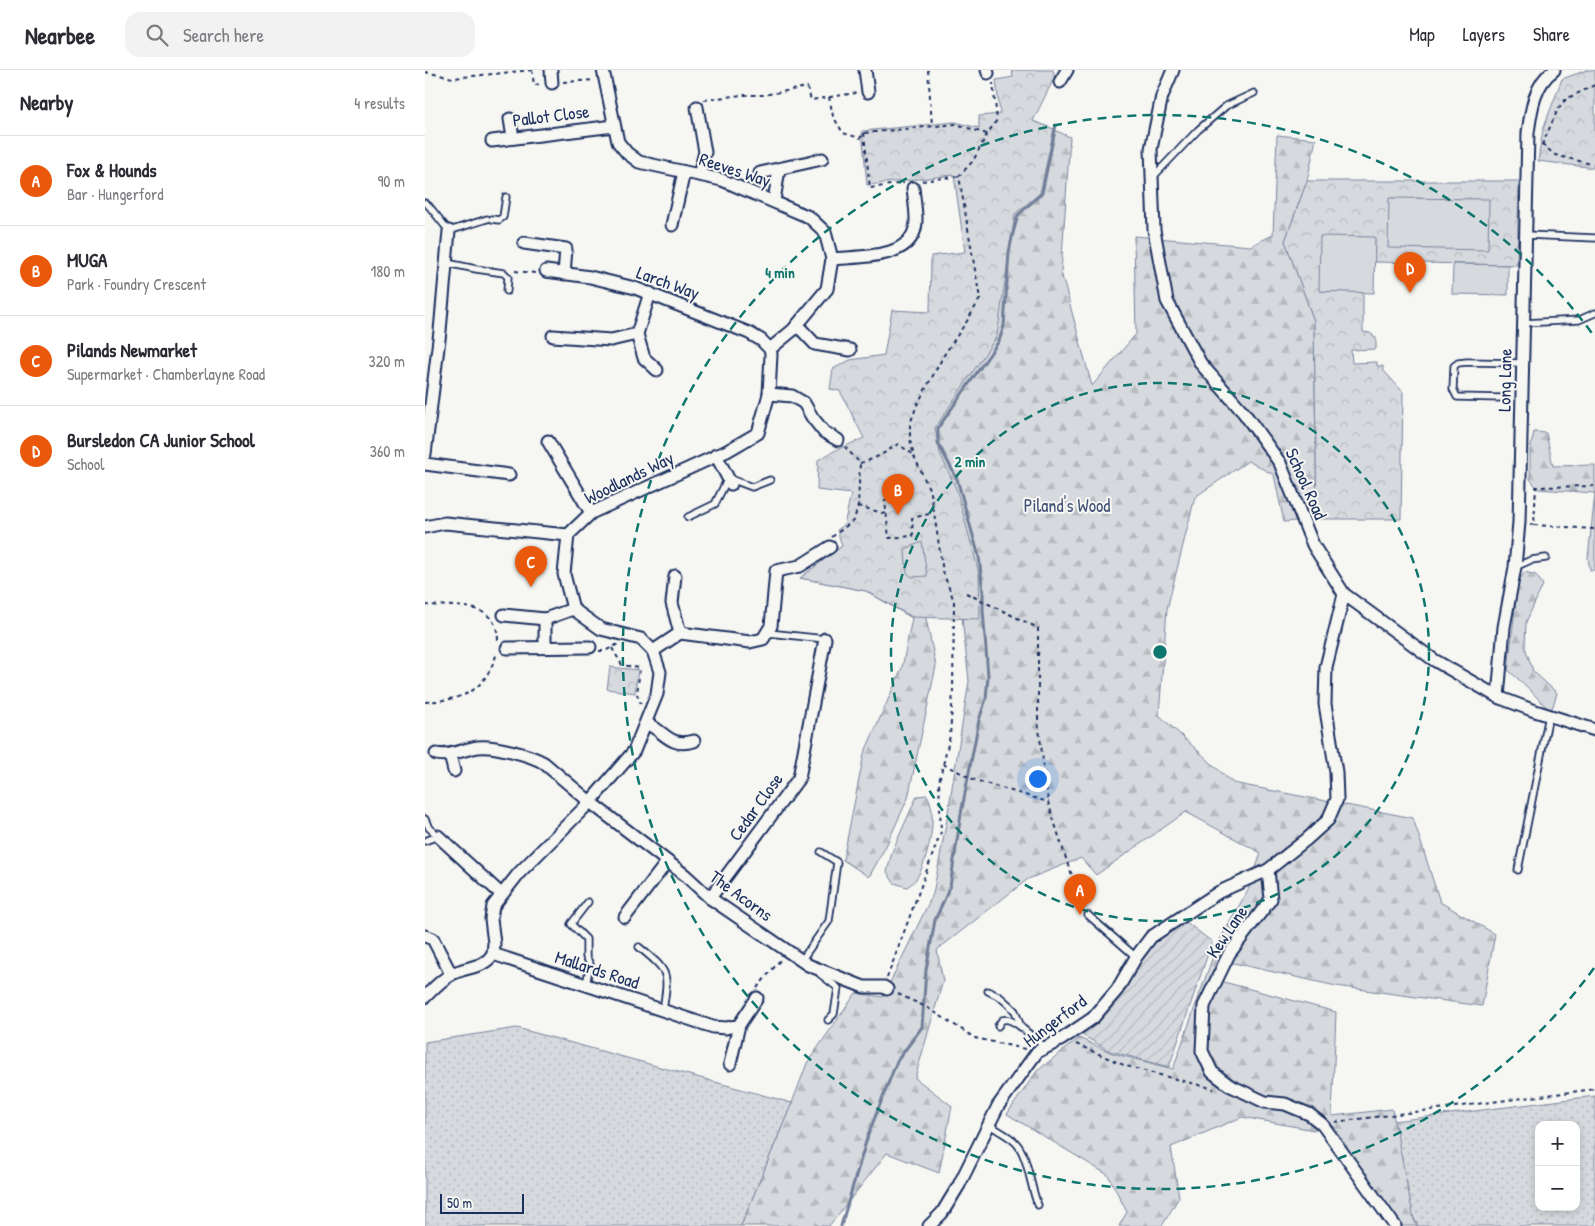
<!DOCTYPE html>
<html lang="en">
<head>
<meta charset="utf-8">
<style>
	:root { --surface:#fff; --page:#f2f2f3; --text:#2b2b33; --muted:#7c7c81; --line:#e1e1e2; --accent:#ea580c }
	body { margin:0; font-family:"Patrick Hand",sans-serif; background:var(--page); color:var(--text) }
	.controls { position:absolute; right:15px; bottom:15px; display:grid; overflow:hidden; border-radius:10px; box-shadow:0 2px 8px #0003 }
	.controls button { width:45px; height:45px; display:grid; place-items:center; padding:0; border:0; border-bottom:1px solid var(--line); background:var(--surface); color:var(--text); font:25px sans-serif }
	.scale { position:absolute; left:15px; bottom:12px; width:84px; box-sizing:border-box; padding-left:5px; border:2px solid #1b2f5e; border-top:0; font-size:14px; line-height:18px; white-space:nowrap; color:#1b2f5e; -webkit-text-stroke:4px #f6f6f2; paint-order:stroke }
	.you { position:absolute; left:612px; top:708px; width:18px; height:18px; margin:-12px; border:4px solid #fff; border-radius:50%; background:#1a73e8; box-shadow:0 0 0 8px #1a73e833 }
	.badge { display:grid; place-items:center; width:32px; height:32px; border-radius:50%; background:var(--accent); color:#fff; font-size:16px; font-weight:700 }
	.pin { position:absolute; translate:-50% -41px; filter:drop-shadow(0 1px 2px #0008) }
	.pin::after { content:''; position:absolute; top:26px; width:18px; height:15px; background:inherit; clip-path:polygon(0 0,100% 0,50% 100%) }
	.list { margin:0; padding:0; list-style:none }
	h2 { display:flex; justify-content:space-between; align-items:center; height:65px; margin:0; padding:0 20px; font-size:21px }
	h2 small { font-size:16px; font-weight:400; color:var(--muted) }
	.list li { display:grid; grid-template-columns:32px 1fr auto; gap:15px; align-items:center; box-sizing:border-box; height:90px; padding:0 20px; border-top:1px solid var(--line) }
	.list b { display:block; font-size:19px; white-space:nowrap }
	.list p { margin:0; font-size:16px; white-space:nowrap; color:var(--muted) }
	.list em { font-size:16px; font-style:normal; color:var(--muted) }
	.icon { flex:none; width:28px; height:28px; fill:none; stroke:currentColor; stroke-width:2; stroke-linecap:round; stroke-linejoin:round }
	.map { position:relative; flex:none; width:1170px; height:1156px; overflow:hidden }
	header { display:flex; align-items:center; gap:30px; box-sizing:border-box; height:70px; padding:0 25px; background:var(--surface); border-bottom:1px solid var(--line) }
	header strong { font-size:24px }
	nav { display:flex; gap:28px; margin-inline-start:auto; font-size:18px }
	.search { width:350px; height:45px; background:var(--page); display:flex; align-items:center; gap:12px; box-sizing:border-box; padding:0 18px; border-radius:15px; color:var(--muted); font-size:19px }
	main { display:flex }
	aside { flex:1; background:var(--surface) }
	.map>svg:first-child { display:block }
</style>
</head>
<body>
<header>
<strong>Nearbee</strong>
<div class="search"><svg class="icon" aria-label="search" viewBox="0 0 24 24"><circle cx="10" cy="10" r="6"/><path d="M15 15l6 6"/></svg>Search here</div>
<nav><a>Map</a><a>Layers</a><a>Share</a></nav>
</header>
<main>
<aside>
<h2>Nearby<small>4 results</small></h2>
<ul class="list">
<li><span class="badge">A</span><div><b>Fox &amp; Hounds</b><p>Bar · Hungerford</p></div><em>90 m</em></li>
<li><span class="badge">B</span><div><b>MUGA</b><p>Park · Foundry Crescent</p></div><em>180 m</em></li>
<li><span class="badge">C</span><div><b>Pilands Newmarket</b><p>Supermarket · Chamberlayne Road</p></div><em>320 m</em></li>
<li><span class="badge">D</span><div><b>Bursledon CA Junior School</b><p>School</p></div><em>360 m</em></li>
</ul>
</aside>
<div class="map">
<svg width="1170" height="1156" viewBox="0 0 1170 1156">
	<defs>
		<pattern id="grass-dots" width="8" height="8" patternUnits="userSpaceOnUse" patternTransform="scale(1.25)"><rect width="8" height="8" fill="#d6d9dd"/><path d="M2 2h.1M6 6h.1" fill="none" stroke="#b7bbc0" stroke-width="1.8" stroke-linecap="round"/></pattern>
		<pattern id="forest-firs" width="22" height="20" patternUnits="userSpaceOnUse" patternTransform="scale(1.25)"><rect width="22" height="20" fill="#d6d9dd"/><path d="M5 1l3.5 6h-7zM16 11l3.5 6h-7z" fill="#b7bbc0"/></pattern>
		<pattern id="park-crowns" width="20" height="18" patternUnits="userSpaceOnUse" patternTransform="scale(1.25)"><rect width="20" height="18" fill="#d6d9dd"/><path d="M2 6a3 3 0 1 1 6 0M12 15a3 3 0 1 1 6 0" fill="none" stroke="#b7bbc0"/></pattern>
		<pattern id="garden-furrows" width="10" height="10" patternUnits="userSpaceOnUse" patternTransform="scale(1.25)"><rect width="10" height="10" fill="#d6d9dd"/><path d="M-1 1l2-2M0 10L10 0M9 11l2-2" fill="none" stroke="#b7bbc0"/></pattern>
	</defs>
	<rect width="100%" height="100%" fill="#f6f6f2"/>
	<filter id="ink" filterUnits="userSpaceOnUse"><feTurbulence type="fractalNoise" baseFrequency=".02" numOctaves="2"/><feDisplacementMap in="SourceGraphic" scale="10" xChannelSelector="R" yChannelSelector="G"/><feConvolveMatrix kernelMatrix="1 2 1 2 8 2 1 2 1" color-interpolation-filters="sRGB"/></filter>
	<g filter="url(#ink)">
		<g fill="url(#grass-dots)" stroke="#78849e" fill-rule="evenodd">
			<path d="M92 958 367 1033 316 1156H0V972Z"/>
			<path d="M1170 1026V1156H993L988 1147 969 1051ZM1114 1055H1151V1137H1114Z"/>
		</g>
		<g fill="url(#forest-firs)" stroke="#78849e">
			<path d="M616 54 645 67 636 202 667 316 711 264 709 166 825 176 848 165 852 65 891 69 882 111 860 171 889 251 892 449 859 452 849 405 823 391 770 427 742 539 734 645 808 713 988 748 1015 832 1070 864 1057 936 911 916 804 892 795 911 911 942 907 1046 967 1039 989 1150 992 1156H971L901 1050 889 1060 817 1047 746 1077 754 1127 737 1156H694L702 1142 683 1105 582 1044 612 1001 654 968 687 983 748 999 792 875 824 818 836 783 761 742 671 805 656 788 603 809 512 880 518 911 490 1008 527 1036 514 1103 462 1083 404 1156H316L367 1033 382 993 431 923 458 927 508 824 522 749 544 611 534 520 498 355Z"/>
			<path d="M1109 362 1121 363 1128 396 1170 395V500H1165L1163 488 1170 423 1113 419 1105 409V380Z"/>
			<path d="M417 476 499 539 511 596 483 728 461 776 444 807 418 790 439 684 477 598 487 548 441 521 375 508Z"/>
			<path d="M1100 502 1111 505 1118 515 1101 552 1100 577 1108 601 1132 623 1128 636 1125 641 1100 615 1083 600 1093 512Z"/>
			<path d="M502 725C514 743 503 792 491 809 489 812 485 815 482 817L469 813 462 802 467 782 492 726Z"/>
		</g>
		<g fill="url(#park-crowns)" stroke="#78849e">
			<path d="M587 0H628L630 6 608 51 629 59 615 123 590 144 572 266 510 358 515 383 532 421 554 503 555 549 487 547 441 521 375 508 417 476 412 460 419 455 426 424 392 420 393 390 411 380 439 368 415 321 405 319 408 299 425 290 459 285 467 240 505 242 506 186 540 182 529 105 442 115 437 61 530 52 554 58V46L575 44 571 10 588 7Z"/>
			<path d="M1162 0H1170V98L1113 91 1118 59 1137 9Z"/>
			<path d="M882 111H1094L1092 195 949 192 950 167 894 221 938 222V262L945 263 951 268V279L926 280 927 293 952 292V296H958V300L978 322 976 449H892L889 251 860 171Z"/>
			<path d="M185 597 213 600 210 623 182 619Z"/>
		</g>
		<path fill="url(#garden-furrows)" stroke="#78849e" d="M760 851 787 872 744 997 685 981 657 965 684 940 726 876Z"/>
		<g fill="#d6d9dd" stroke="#78849e">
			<path d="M964 128 1064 129 1063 180 963 178Z"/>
			<path d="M895 166 950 167 949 223 894 221Z"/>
			<path d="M1028 194 1083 195V225L1027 224Z"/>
			<path d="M497 472 502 506 487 507 482 503 480 482V479Z"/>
		</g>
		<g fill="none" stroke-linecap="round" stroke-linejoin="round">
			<path stroke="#717e99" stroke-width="3" d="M416 1156 443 1065 472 991 497 957 501 900 510 850 525 817 536 744 554 650 561 629 563 606 558 540V522L554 487 532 409 513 373V358L574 271 579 256 584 182 588 163 593 145 617 123 631 55"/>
			<g stroke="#1b2f5e" stroke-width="9">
				<g id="lane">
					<path d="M728 107 773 60 801 36 829 23"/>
					<path d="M0 133 4 136 24 161 62 149"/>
					<path d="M67 149 74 150 78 147 81 127"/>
					<path d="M1101 165 1170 168"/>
					<path d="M22 193 51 199 79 203 83 207 82 221"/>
					<path d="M1099 253 1154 250 1170 243"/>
					<path d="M1078 328 1032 327 1028 319 1029 296 1033 293 1042 292 1098 293"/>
					<path d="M263 447 290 434 303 408 327 417 345 410"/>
					<path d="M1090 497 1106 490 1121 488"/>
					<path d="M344 563 400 569"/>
					<path d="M0 749 4 758 13 766 0 771"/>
					<path d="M1093 800 1124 645"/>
					<path d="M663 845 711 887"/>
					<path d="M214 877C244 902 244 902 238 940"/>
					<path d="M376 891 404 851 412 792 396 782"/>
					<path d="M395 904 413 918 409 944 403 950"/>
					<path d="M161 915 165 894 161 887V869L146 854 163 832"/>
					<path d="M563 921 575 927 584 935 590 941 596 957 621 978"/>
					<path d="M573 956 577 950C585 948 590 953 596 957"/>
					<path d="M563 1054C572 1060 583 1065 590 1072 603 1084 605 1117 613 1135"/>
				</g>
			</g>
			<g stroke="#1b2f5e" stroke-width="15">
				<g id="street">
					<path d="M126 0 127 13"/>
					<path d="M178 0 193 72 202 83 214 92 297 110 384 147 400 162 407 189 402 219 368 260 345 279"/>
					<path d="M440 0 443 22"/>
					<path d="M562 0 563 3"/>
					<path d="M748 0 737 26 726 79 729 160 742 231 776 294 819 343 855 393 888 475 919 524 1009 590 1073 627 1107 640 1170 660"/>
					<path d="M635 12 642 0"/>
					<path d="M272 37 280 82 274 105"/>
					<path d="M85 49 88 68"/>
					<path d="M67 71 189 56"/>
					<path d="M335 103 397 89"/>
					<path d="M349 131 354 99"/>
					<path d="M247 155 259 102"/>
					<path d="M99 173 141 179 139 204"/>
					<path d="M407 189C436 186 492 190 491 149 491 139 489 128 488 118"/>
					<path d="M121 201 165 207 210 218 324 263 336 270 345 279"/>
					<path d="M372 255 390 274 425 280"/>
					<path d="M212 264 219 288 232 300"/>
					<path d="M128 266 186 270 212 264 225 223"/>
					<path d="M344 324 367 326 379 333 387 347 399 362 413 370"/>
					<path d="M123 371 166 443"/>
					<path d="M0 384 15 261 24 161"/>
					<path d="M291 385 306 414"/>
					<path d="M0 394 84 405"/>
					<path d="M0 457 20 453 143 465"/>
					<path d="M250 506 247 533 255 563"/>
					<path d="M79 545 120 549 148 539"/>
					<path d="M120 549V577"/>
					<path d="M82 578 165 577"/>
					<path d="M228 581 255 563 325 572 338 569 346 556 351 501 375 496 405 477"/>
					<path d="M1073 627 1079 557 1090 497 1094 452 1103 63C1106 41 1109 14 1129 0"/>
					<path d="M221 653C241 662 244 678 269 671"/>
					<path d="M11 684C26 687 38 679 53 677 68 675 106 685 119 693L165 732 260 805 285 828 383 895 439 917H459L462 919"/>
					<path d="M25 685 29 701"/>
					<path d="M13 766 76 824"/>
					<path d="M843 800 846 829 804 884 779 936 777 981 787 1002 804 1015 840 1032 860 1034 884 1044 897 1054 970 1156"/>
					<path d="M285 828 374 708 400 569"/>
					<path d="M200 847 242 792"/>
					<path d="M0 866 8 869 10 873 26 904"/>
					<path d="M68 884 69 873 66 849 68 836 94 803 165 732 209 681 232 624 235 602 228 581 216 569 176 559 148 539 139 504 143 465 166 443 302 381 333 363 344 324 346 284 345 279"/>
					<path d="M0 927C8 919 17 909 27 904 42 896 58 899 68 884L288 957 301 958 314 955 332 928"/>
					<path d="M305 994 314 955"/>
					<path d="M504 1156 517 1143 534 1115 573 1036 612 982 637 969 668 948 692 920 711 887 726 867 794 822 843 800 882 769 903 750 912 729 911 702 900 634 901 597 919 524"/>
				</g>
			</g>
			<g stroke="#1b2f5e" stroke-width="2" stroke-dasharray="4 4" stroke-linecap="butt">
				<path d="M107 0 109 15 116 14"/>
				<path d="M503 0 507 55"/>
				<path d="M0 2 28 8 107 0"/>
				<path d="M138 12 168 10"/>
				<path d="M404 27 408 46 418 63 435 68 439 63 531 54 562 64"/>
				<path d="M279 30 316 25H339L382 17 386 30 431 23"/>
				<path d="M439 63 445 118 479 113"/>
				<path d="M1117 74 1130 85 1170 95"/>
				<path d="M1117 75 1133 39 1141 29 1170 15"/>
				<path d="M497 111 534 106"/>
				<path d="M90 201 110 203"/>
				<path d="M435 393C450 389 460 383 473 374L489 385"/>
				<path d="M473 417 460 431 464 468 488 466 487 448 508 443"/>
				<path d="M433 436 461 444"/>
				<path d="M1105 454 1109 455 1111 417 1170 416"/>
				<path d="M1109 455 1170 459"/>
				<path d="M407 467 429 450 433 436 435 393 420 377"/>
				<path d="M541 523 613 558V651L623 732"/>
				<path d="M0 535C29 537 73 530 73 571"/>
				<path d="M187 578 197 595 215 598 212 624 216 634"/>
				<path d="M174 581H180L193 574"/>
				<path d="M0 632C40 629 58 623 72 583"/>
				<path d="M518 694 550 710 623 732 644 798 661 838"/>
				<path d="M462 908 516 762 514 712 525 666 528 622 529 531 518 502 506 423 489 386 485 369V354L492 335 519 285 542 251 555 229 534 106 548 91 562 64 572 50 568 13"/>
				<path d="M332 918 356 889"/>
				<path d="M473 924 503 938 550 968 600 979"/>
				<path d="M651 974 701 996 789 1019"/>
				<path d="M910 1052 1170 1019"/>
			</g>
			<use href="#lane" stroke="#f6f6f2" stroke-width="5.5"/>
			<use href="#street" stroke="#f6f6f2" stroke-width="11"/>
		</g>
	</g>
	<g fill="none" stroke="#0f766e" stroke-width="2.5" stroke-dasharray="9 6">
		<circle cx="735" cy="582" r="269"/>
		<path d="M1169 898A537 537 0 1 1 1169 266"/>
	</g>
	<g text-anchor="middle" stroke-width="4" stroke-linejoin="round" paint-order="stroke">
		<g font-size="18" fill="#1b2f5e" stroke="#f6f6f2">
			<text transform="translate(126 46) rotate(-7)" y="6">Pallot Close</text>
			<text transform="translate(310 100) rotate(18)" y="6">Reeves Way</text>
			<text transform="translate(243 213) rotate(20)" y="6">Larch Way</text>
			<text transform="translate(1080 310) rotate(-89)" y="6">Long Lane</text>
			<text transform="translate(204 408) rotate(-26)" y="6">Woodlands Way</text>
			<text transform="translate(881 414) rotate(66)" y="6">School Road</text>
			<text transform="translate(331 737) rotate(-54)" y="6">Cedar Close</text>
			<text transform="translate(316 826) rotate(36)" y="6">The Acorns</text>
			<text transform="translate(802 862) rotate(-56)" y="6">Kew Lane</text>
			<text transform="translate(172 900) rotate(18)" y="6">Mallards Road</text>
			<text transform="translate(630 951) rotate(-37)" y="6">Hungerford</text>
		</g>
		<g font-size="18" fill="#405177" stroke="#f6f6f2">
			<text x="642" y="442">Piland's Wood</text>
		</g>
	</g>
	<circle cx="735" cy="582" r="8" fill="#0f766e" stroke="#f6f6f2" stroke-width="2.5"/>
	<g font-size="15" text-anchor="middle" font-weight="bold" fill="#0f766e" stroke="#f6f6f2" stroke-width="4" stroke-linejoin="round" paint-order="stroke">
		<text x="355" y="208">4 min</text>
		<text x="545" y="397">2 min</text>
	</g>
</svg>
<div class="controls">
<button>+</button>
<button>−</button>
</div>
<div class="scale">50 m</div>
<div class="you"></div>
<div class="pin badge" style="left:655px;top:845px">A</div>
<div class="pin badge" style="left:473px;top:445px">B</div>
<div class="pin badge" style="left:106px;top:517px">C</div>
<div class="pin badge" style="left:985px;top:223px">D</div>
</div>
</main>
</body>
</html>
